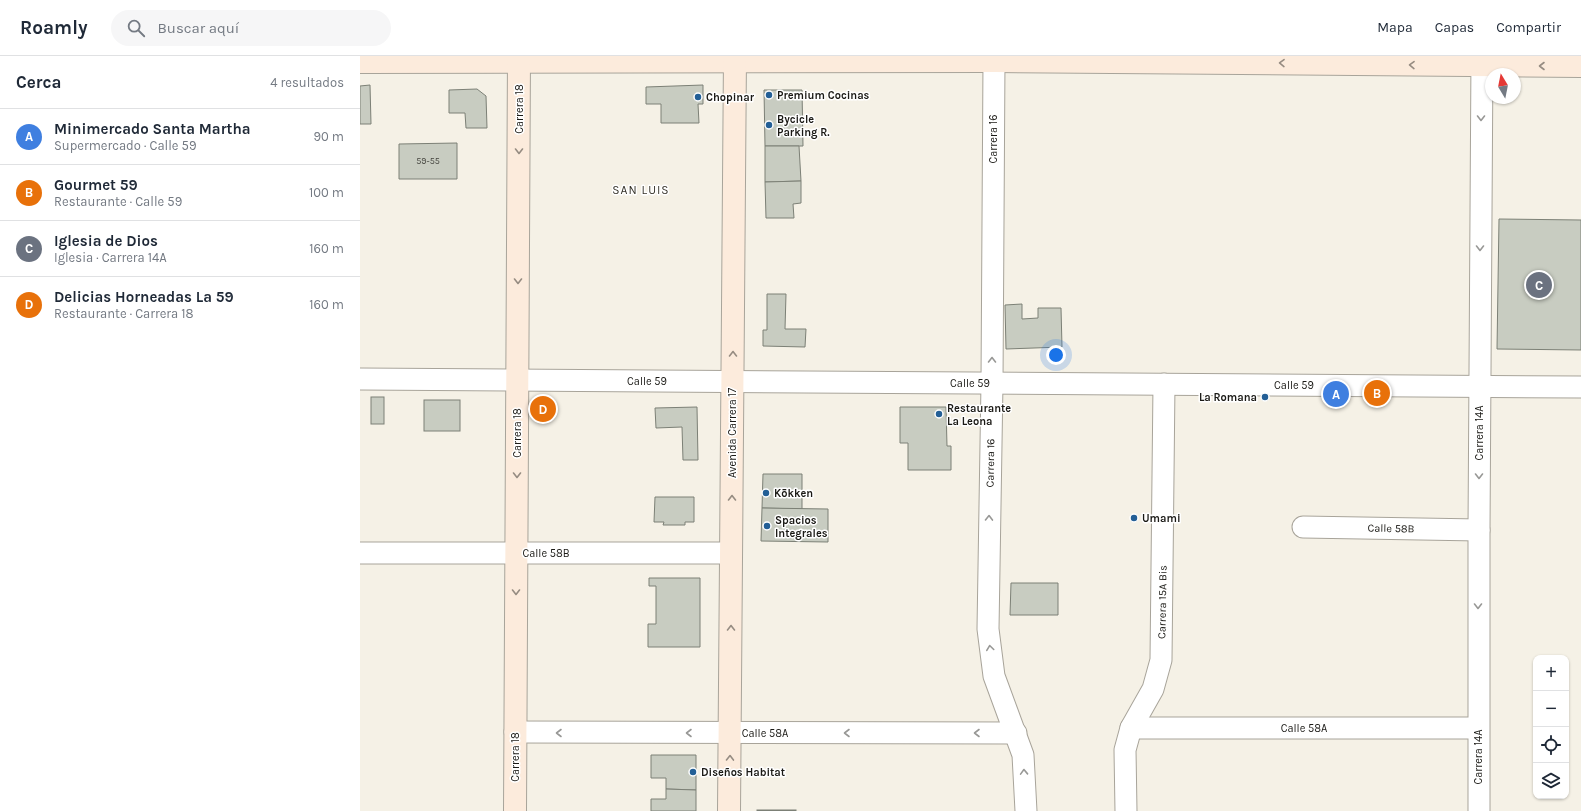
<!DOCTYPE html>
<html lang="es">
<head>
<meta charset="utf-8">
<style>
	:root { --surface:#fff; --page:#f6f6f7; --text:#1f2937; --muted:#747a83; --line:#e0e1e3; --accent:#235f96 }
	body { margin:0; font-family:Karla,sans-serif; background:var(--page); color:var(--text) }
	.controls { position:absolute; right:12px; bottom:12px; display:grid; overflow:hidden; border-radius:8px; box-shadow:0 1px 3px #0004 }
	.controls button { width:36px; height:36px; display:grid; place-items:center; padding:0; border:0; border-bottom:1px solid var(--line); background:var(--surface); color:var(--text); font:20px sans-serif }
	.compass { position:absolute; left:1125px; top:12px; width:36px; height:36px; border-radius:50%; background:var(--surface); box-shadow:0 1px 3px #0004; rotate:350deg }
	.you { position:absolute; left:696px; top:299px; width:14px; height:14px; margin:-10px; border:3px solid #fff; border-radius:50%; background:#1a73e8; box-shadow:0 0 0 6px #1a73e833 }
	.badge { display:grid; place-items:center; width:26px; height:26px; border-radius:50%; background:var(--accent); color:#fff; font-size:13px; font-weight:700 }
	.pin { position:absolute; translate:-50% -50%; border:2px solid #fff; box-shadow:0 1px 4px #0006 }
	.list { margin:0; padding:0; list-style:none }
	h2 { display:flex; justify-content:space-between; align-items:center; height:52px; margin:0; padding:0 16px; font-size:17px }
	h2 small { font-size:13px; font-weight:400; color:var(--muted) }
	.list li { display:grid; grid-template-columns:26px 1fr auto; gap:12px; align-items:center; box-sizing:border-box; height:56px; padding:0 16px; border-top:1px solid var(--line) }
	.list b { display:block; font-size:15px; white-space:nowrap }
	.list p { margin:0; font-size:13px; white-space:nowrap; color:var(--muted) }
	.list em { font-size:13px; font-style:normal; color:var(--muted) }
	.icon { flex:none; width:22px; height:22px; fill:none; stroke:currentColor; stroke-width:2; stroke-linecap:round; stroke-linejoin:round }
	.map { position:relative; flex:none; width:1221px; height:755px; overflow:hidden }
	header { display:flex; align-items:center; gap:24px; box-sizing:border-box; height:56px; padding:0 20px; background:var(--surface); border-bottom:1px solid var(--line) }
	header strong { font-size:19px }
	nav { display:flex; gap:22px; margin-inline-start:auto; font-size:14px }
	.search { width:280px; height:36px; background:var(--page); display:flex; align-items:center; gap:10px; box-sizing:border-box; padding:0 14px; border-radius:22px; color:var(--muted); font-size:15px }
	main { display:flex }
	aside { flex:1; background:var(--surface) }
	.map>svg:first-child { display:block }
</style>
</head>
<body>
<header>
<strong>Roamly</strong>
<div class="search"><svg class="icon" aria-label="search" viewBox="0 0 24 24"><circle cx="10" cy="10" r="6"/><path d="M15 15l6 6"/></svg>Buscar aquí</div>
<nav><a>Mapa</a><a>Capas</a><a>Compartir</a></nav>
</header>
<main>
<aside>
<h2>Cerca<small>4 resultados</small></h2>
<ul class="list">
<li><span class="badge" style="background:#3f7fe0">A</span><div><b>Minimercado Santa Martha</b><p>Supermercado · Calle 59</p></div><em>90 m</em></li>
<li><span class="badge" style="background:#e8710a">B</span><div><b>Gourmet 59</b><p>Restaurante · Calle 59</p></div><em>100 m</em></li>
<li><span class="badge" style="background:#6b7280">C</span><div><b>Iglesia de Dios</b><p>Iglesia · Carrera 14A</p></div><em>160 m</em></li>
<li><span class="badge" style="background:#e8710a">D</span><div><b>Delicias Horneadas La 59</b><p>Restaurante · Carrera 18</p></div><em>160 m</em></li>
</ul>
</aside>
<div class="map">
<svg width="1221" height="755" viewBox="0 0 1221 755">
	<rect width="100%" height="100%" fill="#f5f1e6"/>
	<g fill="#c8ccc1" stroke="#7c8076">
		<path d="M10 29 11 68H0V30Z"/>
		<path d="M343 29V48H338L339 67H301V48H286V31Z"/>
		<path d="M117 33 126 40 127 72H106L105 57H89V34Z"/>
		<path d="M404 34H442L443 90H405Z"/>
		<path d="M97 87V123H39V88Z"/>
		<path d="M405 90H439L441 125 405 126Z"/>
		<path d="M441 125V147L433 148 434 162H406L405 126Z"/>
		<path d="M1139 163 1221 164V294L1137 293Z"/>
		<path d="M407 238H426L425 273H446L445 291 403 290V274H407Z"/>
		<path d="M662 248V263L678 262V252H701L702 291 646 293 645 249Z"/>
		<rect x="11" y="341" width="13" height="27"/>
		<rect x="64" y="344" width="36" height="31"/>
		<path d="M337 351 338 404H323L322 371 296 372 295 352Z"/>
		<path d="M540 351H586L587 390H591V414H548V387H540Z"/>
		<path d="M403 418H442V453L402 452Z"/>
		<path d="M295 441H334V466H325V469H303L304 466H294Z"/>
		<path d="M402 452 468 453V486L401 485Z"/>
		<path d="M289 522H340V591H288V568H296V530H289Z"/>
		<path d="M651 527H698V559H650Z"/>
		<path d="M291 699H336V734L306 733V722H291Z"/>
		<path d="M306 733 336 734V755H291V743H306Z"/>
		<rect x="397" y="754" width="39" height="1"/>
	</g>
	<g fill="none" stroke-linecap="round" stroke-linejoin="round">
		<g stroke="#a8a49a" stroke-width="23">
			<g id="street">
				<path d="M634 5 632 327 628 573 634 620 663 699 666 755"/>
				<path d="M0 323 1221 331"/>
				<path d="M943 471 1119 474"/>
				<path d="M0 497H371"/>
				<path d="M771 672H1118"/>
				<path d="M155 676 656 677"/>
				<path d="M766 755 765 694 771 672 793 633 801 604 804 328"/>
				<path d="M1119 755V474L1122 0"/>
			</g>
		</g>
		<g stroke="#a8a49a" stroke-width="24">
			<g id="secondary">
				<path d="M0 6 634 5 1221 10"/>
				<path d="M155 755 159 0"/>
				<path d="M369 755 375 0"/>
			</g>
		</g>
		<use href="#street" stroke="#fff" stroke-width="21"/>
		<use href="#secondary" stroke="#fcebdc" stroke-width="22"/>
	</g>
	<defs><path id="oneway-chevron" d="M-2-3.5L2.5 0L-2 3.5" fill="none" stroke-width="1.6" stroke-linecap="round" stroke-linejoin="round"/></defs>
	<g stroke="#968c82">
		<use href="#oneway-chevron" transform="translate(922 7) rotate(-179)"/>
		<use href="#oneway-chevron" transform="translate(1052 9) rotate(-179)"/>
		<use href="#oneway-chevron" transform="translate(1182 10) rotate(-180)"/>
		<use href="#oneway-chevron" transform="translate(159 95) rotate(90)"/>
		<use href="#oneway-chevron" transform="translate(158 225) rotate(90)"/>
		<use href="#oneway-chevron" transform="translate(373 298) rotate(-90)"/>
		<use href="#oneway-chevron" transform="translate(157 419) rotate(90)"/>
		<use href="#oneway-chevron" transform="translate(372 442) rotate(-90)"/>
		<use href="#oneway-chevron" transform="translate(156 536) rotate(90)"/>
		<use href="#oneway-chevron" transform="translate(371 572) rotate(-90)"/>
		<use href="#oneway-chevron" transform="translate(370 702) rotate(-89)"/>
	</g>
	<g stroke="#989896">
		<use href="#oneway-chevron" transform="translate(1121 62) rotate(90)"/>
		<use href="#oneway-chevron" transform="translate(1120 192) rotate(90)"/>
		<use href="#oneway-chevron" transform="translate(632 304) rotate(-90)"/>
		<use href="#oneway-chevron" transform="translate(1119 420) rotate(90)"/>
		<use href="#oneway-chevron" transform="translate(629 462) rotate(-89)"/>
		<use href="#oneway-chevron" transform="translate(1118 550) rotate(90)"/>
		<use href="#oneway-chevron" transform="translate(630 592) rotate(-98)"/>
		<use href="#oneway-chevron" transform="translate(199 677) rotate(-180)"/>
		<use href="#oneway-chevron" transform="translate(329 677) rotate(-180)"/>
		<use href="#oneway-chevron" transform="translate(487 677) rotate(180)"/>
		<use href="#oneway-chevron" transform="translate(617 677) rotate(180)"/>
		<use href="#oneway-chevron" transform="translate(664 716) rotate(-92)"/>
	</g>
	<g fill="#235f96" stroke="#fff" stroke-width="1.5">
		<circle cx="409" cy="39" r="4"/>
		<circle cx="338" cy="41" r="4"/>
		<circle cx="409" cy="69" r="4"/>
		<circle cx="905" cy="341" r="4"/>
		<circle cx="579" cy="358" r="4"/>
		<circle cx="406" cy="437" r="4"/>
		<circle cx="774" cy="462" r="4"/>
		<circle cx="407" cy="470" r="4"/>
		<circle cx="333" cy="716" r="4"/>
	</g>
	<g text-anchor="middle" stroke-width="3" stroke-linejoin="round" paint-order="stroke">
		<g font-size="9" fill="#464640">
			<text x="68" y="108">59-55</text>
		</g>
		<g font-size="11" font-weight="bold" fill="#1a1915" stroke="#fff" text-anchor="start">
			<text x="417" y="43">Premium Cocinas</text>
			<text x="346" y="45">Chopinar</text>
			<text x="417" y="67">Bycicle<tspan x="417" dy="13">Parking R.</tspan></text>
			<text x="897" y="345" text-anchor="end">La Romana</text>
			<text x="587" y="356">Restaurante<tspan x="587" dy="13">La Leona</tspan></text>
			<text x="414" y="441">Kōkken</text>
			<text x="782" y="466">Umami</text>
			<text x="415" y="468">Spacios<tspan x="415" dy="13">Integrales</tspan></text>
			<text x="341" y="720">Diseños Habitat</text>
		</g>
		<g font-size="11" fill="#1a1915" stroke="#fff">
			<text transform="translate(159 53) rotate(-90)" y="4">Carrera 18</text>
			<text transform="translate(633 83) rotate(-90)" y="4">Carrera 16</text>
			<text x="287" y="329">Calle 59</text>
			<text x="610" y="331">Calle 59</text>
			<text x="934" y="333">Calle 59</text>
			<text transform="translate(157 377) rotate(-90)" y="4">Carrera 18</text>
			<text transform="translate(372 377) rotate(-90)" y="4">Avenida Carrera 17</text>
			<text transform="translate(1119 377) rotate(-90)" y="4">Carrera 14A</text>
			<text transform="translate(630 407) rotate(-89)" y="4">Carrera 16</text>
			<text transform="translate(1031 472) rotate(1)" y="4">Calle 58B</text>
			<text x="186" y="501">Calle 58B</text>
			<text transform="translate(802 546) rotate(-89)" y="4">Carrera 15A Bis</text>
			<text x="944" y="676">Calle 58A</text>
			<text x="405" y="681">Calle 58A</text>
			<text transform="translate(155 701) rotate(-90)" y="4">Carrera 18</text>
			<text transform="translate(1118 701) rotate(-90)" y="4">Carrera 14A</text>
		</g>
		<g font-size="12" letter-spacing="1" fill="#353229" stroke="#fff">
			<text x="281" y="138">SAN LUIS</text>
		</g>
	</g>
</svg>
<div class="controls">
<button>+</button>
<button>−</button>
<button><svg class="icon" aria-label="locate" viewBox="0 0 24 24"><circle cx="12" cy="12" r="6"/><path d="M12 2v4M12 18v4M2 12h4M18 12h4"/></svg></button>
<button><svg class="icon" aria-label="layers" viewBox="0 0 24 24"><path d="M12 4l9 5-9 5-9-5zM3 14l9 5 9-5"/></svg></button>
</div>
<svg class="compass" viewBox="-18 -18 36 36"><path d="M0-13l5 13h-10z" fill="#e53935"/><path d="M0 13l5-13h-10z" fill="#747a83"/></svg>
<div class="you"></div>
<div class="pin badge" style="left:976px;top:338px;background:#3f7fe0">A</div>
<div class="pin badge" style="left:1017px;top:337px;background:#e8710a">B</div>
<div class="pin badge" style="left:1179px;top:229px;background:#6b7280">C</div>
<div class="pin badge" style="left:183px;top:353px;background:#e8710a">D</div>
</div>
</main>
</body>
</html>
